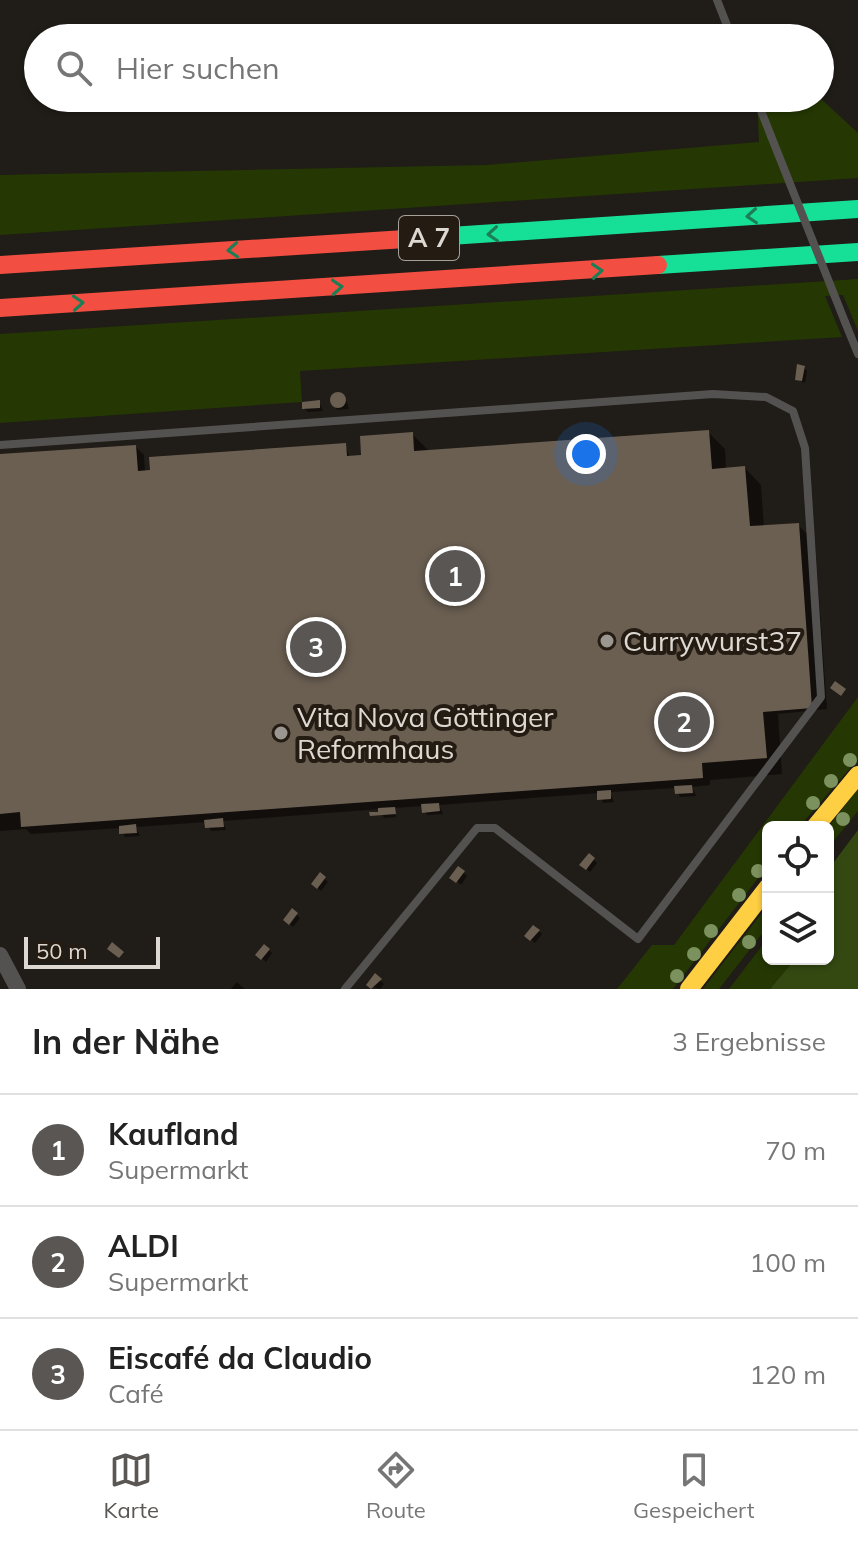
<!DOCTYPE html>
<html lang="de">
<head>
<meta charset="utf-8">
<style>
	:root { --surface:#fff; --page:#f2f2f2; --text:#222; --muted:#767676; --line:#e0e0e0; --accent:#595654 }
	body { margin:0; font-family:Mulish,sans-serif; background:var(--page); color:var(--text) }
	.controls { position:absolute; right:24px; bottom:24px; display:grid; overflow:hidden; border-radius:12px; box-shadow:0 2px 6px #0004 }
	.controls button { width:72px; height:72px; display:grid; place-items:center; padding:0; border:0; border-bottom:2px solid var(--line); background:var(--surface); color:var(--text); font:40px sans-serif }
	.scale { position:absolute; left:24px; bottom:20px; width:136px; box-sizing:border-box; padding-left:8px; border:4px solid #ded8d2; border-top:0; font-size:22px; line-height:28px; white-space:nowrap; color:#ded8d2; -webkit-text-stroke:6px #241c13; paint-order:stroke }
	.you { position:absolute; left:586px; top:454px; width:28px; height:28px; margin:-20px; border:6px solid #fff; border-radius:50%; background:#1a73e8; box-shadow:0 0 0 12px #1a73e833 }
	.badge { display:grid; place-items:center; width:52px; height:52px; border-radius:50%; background:var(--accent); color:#fff; font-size:26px; font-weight:700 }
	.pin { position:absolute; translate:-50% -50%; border:4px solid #fff; box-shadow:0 2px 8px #0006 }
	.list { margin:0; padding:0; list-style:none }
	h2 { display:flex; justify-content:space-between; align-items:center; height:104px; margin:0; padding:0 32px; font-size:34px }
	h2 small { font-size:26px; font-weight:400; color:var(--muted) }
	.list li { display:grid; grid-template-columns:52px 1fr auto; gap:24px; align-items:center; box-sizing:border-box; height:112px; padding:0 32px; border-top:2px solid var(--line) }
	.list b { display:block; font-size:30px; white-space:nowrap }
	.list p { margin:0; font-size:26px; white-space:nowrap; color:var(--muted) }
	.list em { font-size:26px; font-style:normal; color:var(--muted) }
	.icon { flex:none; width:44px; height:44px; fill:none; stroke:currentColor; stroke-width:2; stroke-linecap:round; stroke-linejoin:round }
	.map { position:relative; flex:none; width:858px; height:989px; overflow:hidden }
	.search { position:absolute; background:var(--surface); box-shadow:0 2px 6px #0004; left:24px; right:24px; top:24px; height:88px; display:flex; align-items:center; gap:20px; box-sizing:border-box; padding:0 28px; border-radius:44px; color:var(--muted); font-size:30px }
	.sheet { height:440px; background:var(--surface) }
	nav { display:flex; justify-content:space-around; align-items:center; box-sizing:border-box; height:112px; border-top:2px solid var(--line); background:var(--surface); font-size:22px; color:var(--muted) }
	nav a { display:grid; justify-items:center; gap:4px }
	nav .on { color:var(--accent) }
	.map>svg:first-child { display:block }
</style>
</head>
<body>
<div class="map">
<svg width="858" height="989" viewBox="0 0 858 989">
	<rect width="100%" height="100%" fill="#201c17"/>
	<g fill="#253803">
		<path d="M757 98H820L858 133V178L0 235V175L486 165 759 142Z"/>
		<path d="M858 279V331L843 295 825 296 842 337 300 371 302 402 0 423V334Z"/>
		<path d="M858 697V759L799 827H768V865L673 989H617L652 945H674Z"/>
		<path d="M858 789V811L828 848V827Z"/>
		<path d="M768 905V926L719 989H703Z"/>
		<path d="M768 938V959H795L770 989H729Z"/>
	</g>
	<path fill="#344912" d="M858 830V989H770L795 959H828V870Z"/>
	<g fill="#0007">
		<path d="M804 367 807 371 805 383 797 379Z"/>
		<path d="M344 394 349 409 337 410 332 395Z"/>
		<path d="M319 402 323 411 308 412 304 408Z"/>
		<path d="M708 432 725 449 726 470 745 468 761 485 764 527 798 525 815 542 827 709 778 714 782 774 710 780V785L692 787 696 796 680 797 676 788 610 792 614 802 603 803 599 793 439 805 443 814 427 815 423 806 393 808 396 817 384 818 380 809 223 821 226 830 211 831 207 822 136 827 140 836 125 837 121 828 31 834 26 829 0 831V456L136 447 144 455 145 473 345 445 350 458 363 457 412 434 430 452Z"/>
		<path d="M589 856 597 863 590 872 582 865Z"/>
		<path d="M459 869 467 876 461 885 452 877Z"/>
		<path d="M320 875 328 882 321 891 313 884Z"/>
		<path d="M292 911 300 918 293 927 285 920Z"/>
		<path d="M534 927 542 934 535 943 527 936Z"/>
		<path d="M264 946 272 953 266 962 258 955Z"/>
		<path d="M375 976 384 984 380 989 368 985Z"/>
		<path d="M237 982 241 986 245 989H231Z"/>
	</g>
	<g fill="#6b5f52">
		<path d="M797 364 805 366 802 381 795 380Z"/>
		<circle cx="338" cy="400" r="8"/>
		<path d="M320 400V408L302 409V402Z"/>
		<path d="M709 430 712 469 745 466 750 526 799 523 812 708 763 712 767 758 702 763 703 778 21 827 20 812 0 814V454L136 445 138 471 150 470 149 457 346 443 347 456 361 455 360 436 413 432 414 451Z"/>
		<path d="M835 681 846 689 841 696 830 688Z"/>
		<path d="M692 785 693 793 675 794 674 786Z"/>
		<path d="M611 790V799L597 800V791Z"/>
		<path d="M439 803 440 811 422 813 421 804Z"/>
		<path d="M395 807 396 814 370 816 369 812H378V808Z"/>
		<path d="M223 818 224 827 205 828 204 820Z"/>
		<path d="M136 824 137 833 119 834V826Z"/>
		<path d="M589 853 595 858 586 870 579 865Z"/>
		<path d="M458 866 465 871 456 883 449 878Z"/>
		<path d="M320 872 326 877 317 889 311 884Z"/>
		<path d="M292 908 298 913 289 925 283 920Z"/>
		<path d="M533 925 540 930 530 941 524 936Z"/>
		<path d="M112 942 124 952 119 958 107 949Z"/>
		<path d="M264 944 270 949 261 960 255 955Z"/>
		<path d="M375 973 382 979 371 989 366 985Z"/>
	</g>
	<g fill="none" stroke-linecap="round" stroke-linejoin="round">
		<g stroke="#545251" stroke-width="8">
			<path d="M717 0 732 38"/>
			<path d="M756 98 771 136"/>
			<path d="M845 322 858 354"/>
			<path d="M0 445 713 394 766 397 793 411 805 448 821 697 638 939 495 828H477L345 989"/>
		</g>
		<path stroke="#545251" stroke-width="16" d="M0 955 18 989"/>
		<g stroke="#16e098" stroke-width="18">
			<path d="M405 239 858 209"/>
			<path d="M658 265 858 252"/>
		</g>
		<g stroke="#ffcf43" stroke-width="18">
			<path d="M815 827 858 775"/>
			<path d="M689 989 768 887"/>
		</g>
		<g stroke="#f24e42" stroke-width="18">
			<path d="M0 265 405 239"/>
			<path d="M0 308 658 265"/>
		</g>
		<path stroke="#545251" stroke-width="8" d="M771 136 845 322"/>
	</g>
	<g fill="#7c925e">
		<circle cx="850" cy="760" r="7"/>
		<circle cx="831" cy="781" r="7"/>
		<circle cx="813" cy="803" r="7"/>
		<circle cx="843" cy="819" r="7"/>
		<circle cx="758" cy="871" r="7"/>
		<circle cx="739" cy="895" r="7"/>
		<circle cx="711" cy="931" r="7"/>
		<circle cx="749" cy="942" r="7"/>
		<circle cx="694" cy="954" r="7"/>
		<circle cx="677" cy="976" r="7"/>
	</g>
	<defs><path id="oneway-chevron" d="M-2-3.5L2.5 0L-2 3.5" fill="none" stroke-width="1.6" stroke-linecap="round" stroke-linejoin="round" transform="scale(2)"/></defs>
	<g stroke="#1d7e56">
		<use href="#oneway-chevron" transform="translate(752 216) rotate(176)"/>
		<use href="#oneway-chevron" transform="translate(493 234) rotate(176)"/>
		<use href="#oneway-chevron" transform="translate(233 250) rotate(176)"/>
		<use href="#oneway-chevron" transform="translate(597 271) rotate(-4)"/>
		<use href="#oneway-chevron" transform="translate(337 287) rotate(-4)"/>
		<use href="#oneway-chevron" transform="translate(78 303) rotate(-4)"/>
	</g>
	<g fill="#9c9691" stroke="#241c13" stroke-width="3">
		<circle cx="607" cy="641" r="8"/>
		<circle cx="281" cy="733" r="8"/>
	</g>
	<g text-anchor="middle" stroke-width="8" stroke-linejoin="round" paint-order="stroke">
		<rect fill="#241c13" stroke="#a6a099" stroke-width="2" x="399" y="216" width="60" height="44" rx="6"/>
		<g font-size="26" font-weight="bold" fill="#ded8d2">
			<text x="429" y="247">A 7</text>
		</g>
		<g font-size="28" fill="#ded8d2" stroke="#241c13" text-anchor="start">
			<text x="623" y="651">Currywurst37</text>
			<text x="297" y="727">Vita Nova Göttinger<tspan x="297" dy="32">Reformhaus</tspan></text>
		</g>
	</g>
</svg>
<div class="controls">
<button><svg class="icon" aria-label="locate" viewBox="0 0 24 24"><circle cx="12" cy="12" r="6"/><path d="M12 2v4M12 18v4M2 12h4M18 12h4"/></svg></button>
<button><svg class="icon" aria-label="layers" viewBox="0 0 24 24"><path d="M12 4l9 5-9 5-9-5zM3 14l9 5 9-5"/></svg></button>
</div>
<div class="scale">50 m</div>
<div class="you"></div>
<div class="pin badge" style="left:455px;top:576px">1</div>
<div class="pin badge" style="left:684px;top:722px">2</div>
<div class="pin badge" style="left:316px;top:647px">3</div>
<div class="search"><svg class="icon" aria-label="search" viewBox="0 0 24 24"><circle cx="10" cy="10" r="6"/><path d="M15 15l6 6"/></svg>Hier suchen</div>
</div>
<section class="sheet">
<h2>In der Nähe<small>3 Ergebnisse</small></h2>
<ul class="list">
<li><span class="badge">1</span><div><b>Kaufland</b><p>Supermarkt</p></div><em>70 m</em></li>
<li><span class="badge">2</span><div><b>ALDI</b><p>Supermarkt</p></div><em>100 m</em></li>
<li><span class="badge">3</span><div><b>Eiscafé da Claudio</b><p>Café</p></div><em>120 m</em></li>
</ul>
</section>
<nav>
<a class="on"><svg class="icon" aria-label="map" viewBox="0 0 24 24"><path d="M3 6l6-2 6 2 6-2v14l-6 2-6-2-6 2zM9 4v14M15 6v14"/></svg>Karte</a>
<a><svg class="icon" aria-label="directions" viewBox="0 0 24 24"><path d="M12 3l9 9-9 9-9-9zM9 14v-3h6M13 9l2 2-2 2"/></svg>Route</a>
<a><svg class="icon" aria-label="saved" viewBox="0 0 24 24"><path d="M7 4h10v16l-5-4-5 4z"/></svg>Gespeichert</a>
</nav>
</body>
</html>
